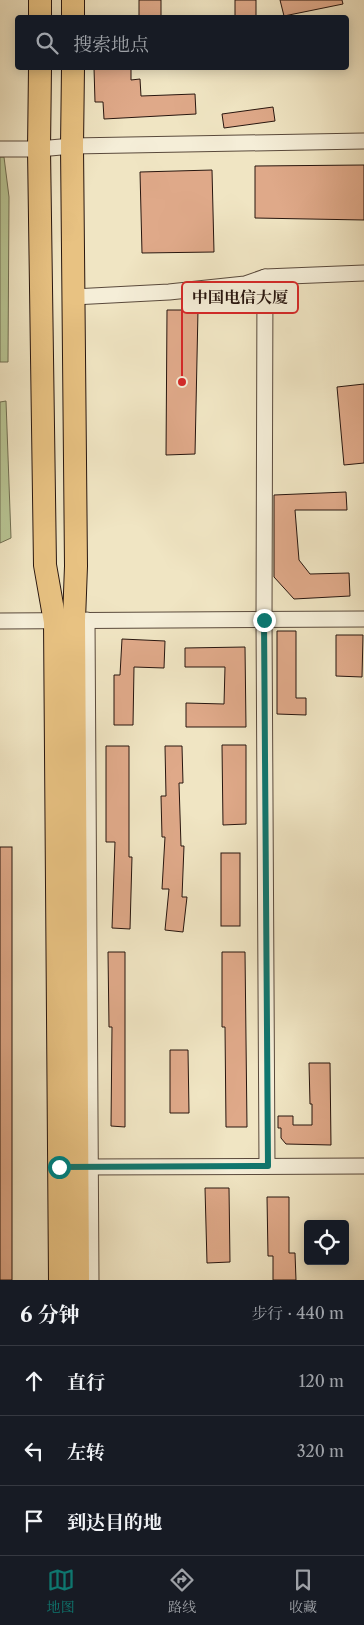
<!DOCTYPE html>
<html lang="zh">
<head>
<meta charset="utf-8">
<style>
	:root { --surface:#171b24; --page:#242831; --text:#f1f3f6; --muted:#9ea1a6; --line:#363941; --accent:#0f766e }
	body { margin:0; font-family:"Libre Caslon Text","Noto Serif SC",serif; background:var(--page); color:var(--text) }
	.controls { position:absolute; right:15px; bottom:15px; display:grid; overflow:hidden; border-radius:5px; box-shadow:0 2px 12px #0003 }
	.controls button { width:45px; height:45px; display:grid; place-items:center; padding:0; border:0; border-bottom:1px solid var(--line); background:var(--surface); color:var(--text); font:25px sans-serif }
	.stop { position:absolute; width:15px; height:15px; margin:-11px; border:4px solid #0f766e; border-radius:50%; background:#fff }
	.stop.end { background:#0f766e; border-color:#fff; box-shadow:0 1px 5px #0008 }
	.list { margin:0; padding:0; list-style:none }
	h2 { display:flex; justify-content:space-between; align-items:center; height:65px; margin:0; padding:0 20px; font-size:21px }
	h2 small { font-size:16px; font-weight:400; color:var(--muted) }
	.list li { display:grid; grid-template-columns:32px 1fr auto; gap:15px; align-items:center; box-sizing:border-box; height:70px; padding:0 20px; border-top:1px solid var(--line) }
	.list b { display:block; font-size:19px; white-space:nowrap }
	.list em { font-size:16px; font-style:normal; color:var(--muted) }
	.icon { flex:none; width:28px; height:28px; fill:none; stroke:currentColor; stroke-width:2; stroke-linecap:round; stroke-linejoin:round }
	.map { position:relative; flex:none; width:364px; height:1280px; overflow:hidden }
	.search { position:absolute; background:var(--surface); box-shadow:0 2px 12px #0003; left:15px; right:15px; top:15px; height:55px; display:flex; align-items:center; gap:12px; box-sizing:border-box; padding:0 18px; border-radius:5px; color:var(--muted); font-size:19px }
	.sheet { height:275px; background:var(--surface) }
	nav { display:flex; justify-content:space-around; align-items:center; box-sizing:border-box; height:70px; border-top:1px solid var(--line); background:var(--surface); font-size:14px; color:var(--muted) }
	nav a { display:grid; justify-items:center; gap:2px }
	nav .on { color:var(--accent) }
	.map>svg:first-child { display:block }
</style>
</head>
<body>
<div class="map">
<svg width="364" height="1280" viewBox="0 0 364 1280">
	<rect width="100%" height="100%" fill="#f0e5c3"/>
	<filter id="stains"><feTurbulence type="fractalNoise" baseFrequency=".004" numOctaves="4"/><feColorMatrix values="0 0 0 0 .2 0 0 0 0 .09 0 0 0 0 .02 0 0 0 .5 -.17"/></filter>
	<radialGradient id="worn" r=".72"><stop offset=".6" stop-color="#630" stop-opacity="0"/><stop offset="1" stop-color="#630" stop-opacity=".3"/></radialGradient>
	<g fill="#b8c594" stroke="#706e52">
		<path d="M0 157H4L9 197 8 362H0Z"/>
		<path d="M6 401 11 538 0 543V402Z"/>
	</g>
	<g fill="#dfa989" stroke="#28160f">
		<rect x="139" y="0" width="22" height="18"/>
		<rect x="235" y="0" width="21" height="18"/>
		<path d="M280 0H342L343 4 284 16Z"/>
		<path d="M94 68H131V80L140 79 141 96 195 94 196 114 104 119 103 102H95Z"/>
		<path d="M273 107 275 121 224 128 222 114Z"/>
		<path d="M364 165V220L255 218V166Z"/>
		<path d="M212 170 214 252 142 253 140 172Z"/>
		<path d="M167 310H198L195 454 166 455Z"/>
		<path d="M364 384V463L344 465 337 387Z"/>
		<path d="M346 492 347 510H295L299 560 310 574 349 573 350 596 294 599 274 577V495Z"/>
		<path d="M277 631H296V698H306V715L277 714Z"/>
		<path d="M336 635H363L362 677 336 676Z"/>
		<path d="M122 639 165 641 164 668 134 667 133 725H114V675H120Z"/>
		<path d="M245 647 246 727H186V703L224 704 225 667H185V648Z"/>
		<path d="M222 745H246V824L223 825Z"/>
		<path d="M106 746H129V857H132L130 929 112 928 115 842H106Z"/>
		<path d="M165 746H182L183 783H179L181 846H184L182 897H187L183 932 165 930 169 889H162L165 837H162L161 796H166Z"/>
		<rect x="0" y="847" width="12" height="433"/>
		<rect x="221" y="853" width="19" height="73"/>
		<path d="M108 952H125V1127L111 1126 112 1027H109Z"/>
		<path d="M222 952H245L247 1127H226L225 1027H222Z"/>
		<path d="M170 1050H188L189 1113H170Z"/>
		<path d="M309 1063H330L331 1145 286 1144 281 1138V1128H278V1116H293V1125H312V1104H310Z"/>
		<path d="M205 1188H229L230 1262 207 1263Z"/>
		<path d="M267 1197H289V1253H295L296 1280H273V1256H268Z"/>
	</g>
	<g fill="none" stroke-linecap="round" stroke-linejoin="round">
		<g stroke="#5a4a3c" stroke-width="17">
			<g id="minor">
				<path d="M0 149H39L72 146 364 141"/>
				<path d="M73 297 169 292 245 284 265 277"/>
				<path d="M87 620 91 1280"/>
				<path d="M0 621 364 619"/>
				<path d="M267 1166 264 620 265 277 364 273"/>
				<path d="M80 1167 364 1166"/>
			</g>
		</g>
		<g stroke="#28160f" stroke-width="24">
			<g id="highway">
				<path d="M40 18V0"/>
				<path d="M73 18V0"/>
				<path d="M40 68 39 149 45 565 55 622 60 1280"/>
				<path d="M73 68 72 146 76 566 74 620 78 1280"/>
			</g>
		</g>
		<use href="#minor" stroke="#f5eed8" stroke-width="15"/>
		<use href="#highway" stroke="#e8c282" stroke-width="22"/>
	</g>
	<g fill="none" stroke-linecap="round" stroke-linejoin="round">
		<path stroke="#0f766e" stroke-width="6" d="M59 1167 268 1166 264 620"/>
	</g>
	<path fill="none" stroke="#d62828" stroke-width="2" d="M182 382L182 298"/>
	<circle fill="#d62828" stroke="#f5eed8" stroke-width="2" cx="182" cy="382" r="5"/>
	<rect fill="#f5eed8" stroke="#d62828" stroke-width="2" x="182" y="282" width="116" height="31" rx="5"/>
	<g font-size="16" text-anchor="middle" font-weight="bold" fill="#28160f">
		<text x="240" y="303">中国电信大厦</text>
	</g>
	<rect width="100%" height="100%" filter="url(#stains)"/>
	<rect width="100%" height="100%" fill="url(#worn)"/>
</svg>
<div class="controls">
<button><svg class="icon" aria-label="locate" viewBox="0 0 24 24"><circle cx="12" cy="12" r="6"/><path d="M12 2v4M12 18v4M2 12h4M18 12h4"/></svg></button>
</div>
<div class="stop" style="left:59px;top:1167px"></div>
<div class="stop end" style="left:264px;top:620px"></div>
<div class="search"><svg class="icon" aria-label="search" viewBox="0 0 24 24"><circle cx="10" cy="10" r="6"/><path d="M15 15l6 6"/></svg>搜索地点</div>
</div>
<section class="sheet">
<h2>6 分钟<small>步行 · 440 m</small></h2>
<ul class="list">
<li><svg class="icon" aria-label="ahead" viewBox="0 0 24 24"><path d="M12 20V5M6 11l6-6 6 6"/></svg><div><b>直行</b></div><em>120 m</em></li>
<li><svg class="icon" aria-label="left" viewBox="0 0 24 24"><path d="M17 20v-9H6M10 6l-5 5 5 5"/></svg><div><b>左转</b></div><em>320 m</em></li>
<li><svg class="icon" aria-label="arrive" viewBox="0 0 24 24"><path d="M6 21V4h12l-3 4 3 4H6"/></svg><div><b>到达目的地</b></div></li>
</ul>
</section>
<nav>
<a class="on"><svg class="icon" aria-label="map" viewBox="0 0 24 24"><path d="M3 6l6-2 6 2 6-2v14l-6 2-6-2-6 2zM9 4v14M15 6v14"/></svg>地图</a>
<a><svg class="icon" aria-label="directions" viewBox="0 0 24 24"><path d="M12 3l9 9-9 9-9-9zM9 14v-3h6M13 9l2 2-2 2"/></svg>路线</a>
<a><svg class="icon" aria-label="saved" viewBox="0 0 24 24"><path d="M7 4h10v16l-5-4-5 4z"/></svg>收藏</a>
</nav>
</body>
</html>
